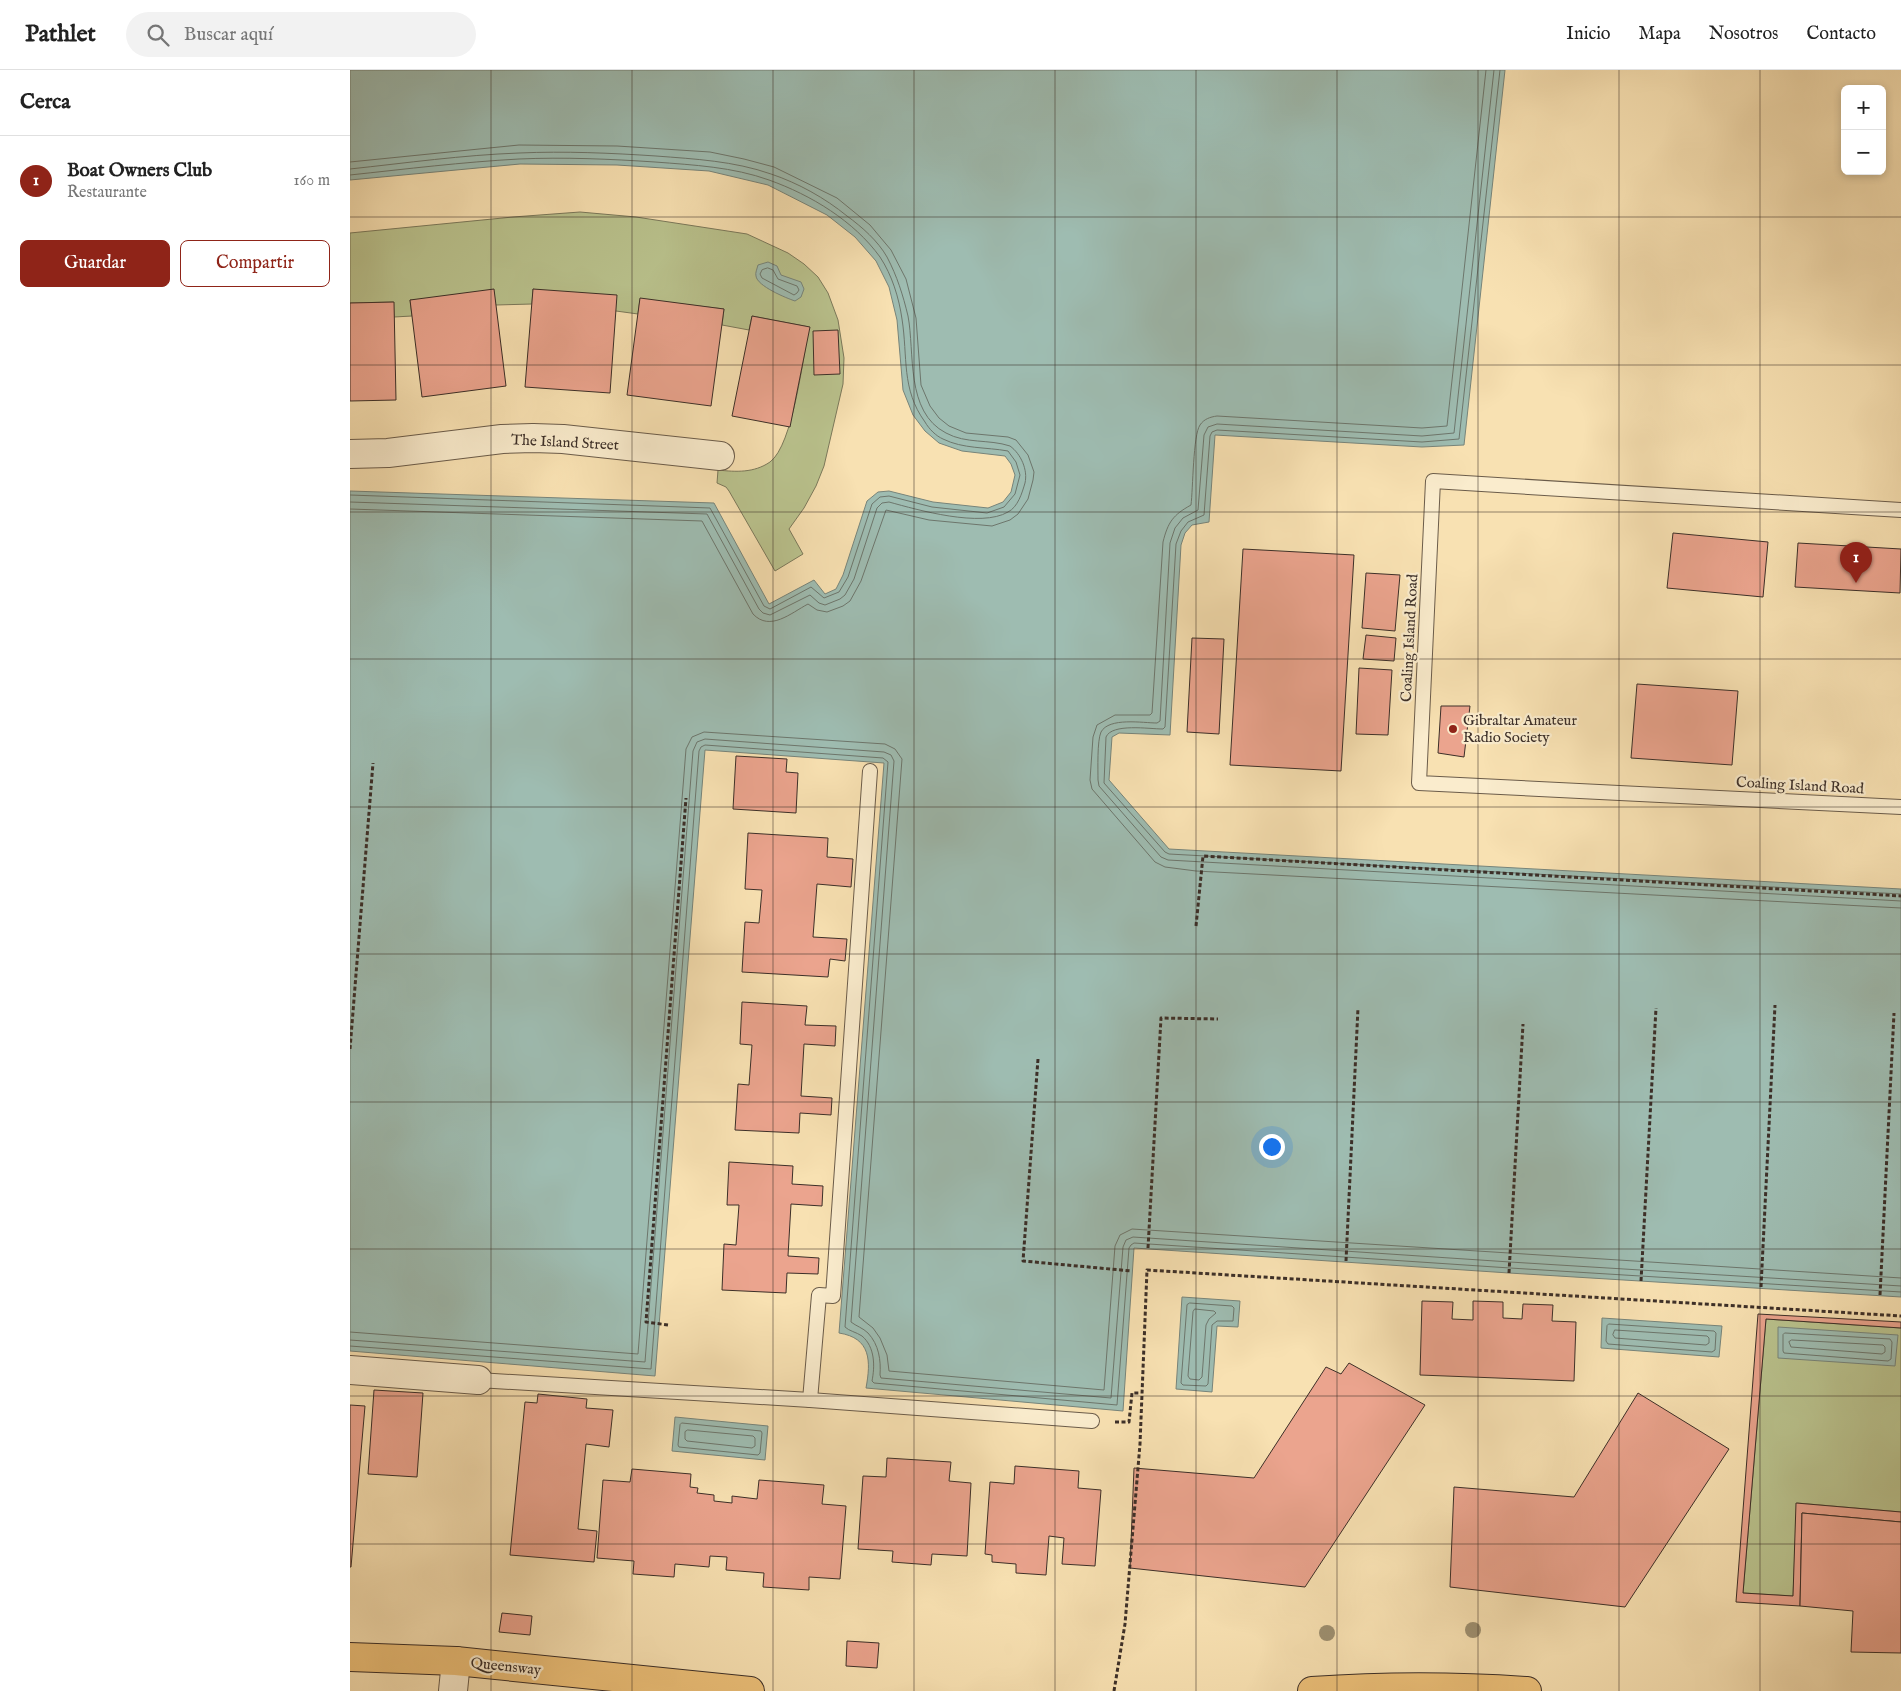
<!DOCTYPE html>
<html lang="es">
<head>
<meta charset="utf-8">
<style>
	:root { --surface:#fff; --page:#f2f2f2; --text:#222; --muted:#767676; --line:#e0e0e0; --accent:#8f2418 }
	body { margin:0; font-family:"IM FELL English",serif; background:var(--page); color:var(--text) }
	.controls { position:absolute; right:15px; top:15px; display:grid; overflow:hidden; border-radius:8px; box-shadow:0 2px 8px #0003 }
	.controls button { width:45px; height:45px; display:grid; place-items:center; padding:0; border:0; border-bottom:1px solid var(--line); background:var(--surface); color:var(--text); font:25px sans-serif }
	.you { position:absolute; left:921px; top:1076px; width:18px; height:18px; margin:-12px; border:4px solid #fff; border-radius:50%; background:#1a73e8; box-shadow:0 0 0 8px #1a73e833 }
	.badge { display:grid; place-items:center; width:32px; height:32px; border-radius:50%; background:var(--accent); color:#fff; font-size:16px; font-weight:700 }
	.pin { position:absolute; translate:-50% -41px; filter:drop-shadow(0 1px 2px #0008) }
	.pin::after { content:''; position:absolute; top:26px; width:18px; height:15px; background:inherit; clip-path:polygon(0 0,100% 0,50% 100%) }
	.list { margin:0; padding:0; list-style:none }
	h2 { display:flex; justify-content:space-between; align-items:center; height:65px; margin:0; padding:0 20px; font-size:21px }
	h2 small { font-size:16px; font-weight:400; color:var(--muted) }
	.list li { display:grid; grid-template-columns:32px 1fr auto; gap:15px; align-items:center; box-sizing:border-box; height:90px; padding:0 20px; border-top:1px solid var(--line) }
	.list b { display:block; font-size:19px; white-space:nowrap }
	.list p { margin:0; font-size:16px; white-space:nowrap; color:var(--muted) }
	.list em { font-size:16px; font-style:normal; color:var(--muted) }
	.actions { display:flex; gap:10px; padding:15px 20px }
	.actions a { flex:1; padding:11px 0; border:1px solid var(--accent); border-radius:8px; text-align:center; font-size:18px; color:var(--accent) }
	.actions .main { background:var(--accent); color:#fff }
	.icon { flex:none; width:28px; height:28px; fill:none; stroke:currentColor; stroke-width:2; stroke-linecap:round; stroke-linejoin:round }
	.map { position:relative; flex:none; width:1551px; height:1621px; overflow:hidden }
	header { display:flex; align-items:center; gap:30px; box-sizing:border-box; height:70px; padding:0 25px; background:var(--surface); border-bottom:1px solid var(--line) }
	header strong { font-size:24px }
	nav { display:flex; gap:28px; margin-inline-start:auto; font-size:18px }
	.search { width:350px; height:45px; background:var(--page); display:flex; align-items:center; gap:12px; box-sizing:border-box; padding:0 18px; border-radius:28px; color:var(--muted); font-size:19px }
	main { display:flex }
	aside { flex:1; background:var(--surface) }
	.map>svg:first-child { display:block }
</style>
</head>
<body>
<header>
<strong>Pathlet</strong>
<div class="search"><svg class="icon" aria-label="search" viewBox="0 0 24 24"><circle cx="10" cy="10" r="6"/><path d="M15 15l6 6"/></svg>Buscar aquí</div>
<nav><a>Inicio</a><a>Mapa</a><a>Nosotros</a><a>Contacto</a></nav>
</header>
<main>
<aside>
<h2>Cerca<small></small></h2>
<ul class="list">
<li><span class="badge">1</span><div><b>Boat Owners Club</b><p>Restaurante</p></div><em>160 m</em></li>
</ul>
<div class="actions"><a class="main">Guardar</a><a>Compartir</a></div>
</aside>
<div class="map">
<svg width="1551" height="1621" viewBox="0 0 1551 1621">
	<rect width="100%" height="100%" fill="#f8e1b2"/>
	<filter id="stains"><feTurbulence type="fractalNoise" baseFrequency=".004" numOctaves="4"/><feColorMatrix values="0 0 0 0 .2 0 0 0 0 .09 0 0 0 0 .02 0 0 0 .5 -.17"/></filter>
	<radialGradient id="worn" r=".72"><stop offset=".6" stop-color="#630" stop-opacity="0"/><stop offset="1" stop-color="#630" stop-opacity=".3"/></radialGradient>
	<g fill="#bac38e" stroke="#7b795b">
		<path d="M230 142 286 147 397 164 438 183 454 194 468 207 478 223 488 250 494 288 493 314 474 396 466 416 454 438 439 459 453 484 425 501 379 421 376 417 367 413 368 400C386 402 404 403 420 392 443 375 453 287 459 257L402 246 399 260 372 255 374 239 290 229 288 244 266 241 183 219 182 234 146 235 60 230 62 246 44 247 43 232 0 233V163L163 147Z"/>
		<path d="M1416 1249 1551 1258V1442L1447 1433 1443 1526 1393 1523Z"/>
	</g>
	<g fill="#9ebcb1" stroke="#77847a">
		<path d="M0 0H1155L1114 375 1072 377 865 365 859 452 842 455 835 463 831 475 820 665 769 663 762 667 759 710 819 779 1551 819V1227L1159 1203 784 1178 773 1341 516 1318C521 1291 521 1268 489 1263L534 693 355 680 305 1306 0 1281V421L364 433 419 534 464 510 475 524 486 519 493 505 517 431 528 422 539 421 583 432 638 438 653 432 661 422 665 405 661 394 655 386 612 381 589 373 575 361 563 345 553 320 547 250 539 217 526 191 505 167 477 145 418 115 359 101 267 95 170 94 0 110Z"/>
		<path d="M418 192 427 196 431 205 451 212 454 219 451 227 445 231C436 228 407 216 406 206 405 203 407 199 408 195Z"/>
		<path d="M832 1227 890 1231 888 1257 867 1256 862 1322 826 1319Z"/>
		<path d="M1252 1248 1372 1256 1369 1287 1251 1278Z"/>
		<path d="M1428 1257 1548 1265 1545 1296 1428 1288Z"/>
		<path d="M325 1347 418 1356 415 1390 322 1381Z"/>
	</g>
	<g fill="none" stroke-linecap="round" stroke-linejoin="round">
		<g stroke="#6d766c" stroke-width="1">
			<path d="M1136 0 1097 356 1072 358 867 346C860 347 854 349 850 355 843 365 843 419 841 435 823 445 818 452 813 472L802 643 800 645H765L747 655 743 667 740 710 742 719 805 792 815 797 846 801 1551 838"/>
			<path d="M1144 0 1104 363 1072 366 867 354 858 357 854 365 848 440 833 448 825 458 820 473 810 651 807 653C793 653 759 647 751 662 747 671 748 699 748 710L749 716 811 787 818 790 1551 831"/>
			<path d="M1150 0 1109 369 1072 372 867 360 862 362 860 366 854 445 838 452 831 461 826 474 815 657 813 659C799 659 762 653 756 667L754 713 815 782 819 784 1551 824"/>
			<path d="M0 92 169 75 267 76 360 82 394 89 424 97 487 128 520 155 541 180 556 209 566 248 571 315 580 336 589 348 599 356 616 363 658 367 666 370 678 385 684 402 683 410 678 429 668 444 660 450 642 456 579 450 536 440 511 511 500 531 493 536 477 542 467 540 458 534C441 543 420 562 403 544L352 451 0 439"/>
			<path d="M0 99C56 93 113 85 169 83 215 81 261 83 306 86 345 89 384 91 421 104 448 113 475 128 497 146 512 157 528 171 537 187 547 206 553 225 558 246 565 282 555 342 596 363 616 374 639 369 660 376 671 384 678 400 675 413 672 423 668 437 658 442 631 458 568 440 539 432L532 433 527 438 504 509 495 525 490 529 475 535 469 533 460 525 420 545 413 543 409 539 357 444 0 432"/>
			<path d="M0 105C56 99 113 92 169 89 214 87 260 89 305 92 344 95 383 97 419 110 461 125 504 151 530 187 542 205 549 228 552 249 558 287 551 319 575 352 579 359 586 366 593 369 613 379 636 377 658 381L666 392 670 405 665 424 654 437 637 443 582 437 539 426 530 427 522 434 498 507 489 522 474 528 461 517 420 539 414 536 360 438 0 425"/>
			<path d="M418 198 423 200 428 209 447 216 449 220 447 223 444 225 412 208 410 204 412 200Z"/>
			<path d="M840 1233 882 1236 884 1238 883 1251H867L862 1255 858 1314 856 1316 833 1315 831 1313 837 1235Z"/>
			<path d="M845 1239 864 1241 866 1243 859 1249 856 1255 852 1307 849 1310 840 1309 838 1306 843 1242Z"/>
			<path d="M1259 1254 1364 1261 1366 1263 1365 1280 1362 1282 1258 1274 1256 1271 1257 1256Z"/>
			<path d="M1265 1260 1357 1266 1359 1268V1273L1356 1275 1265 1268 1263 1265Z"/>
			<path d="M0 1262 288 1284 336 679 342 667 354 662 535 674 545 679 552 689 509 1247 523 1258 530 1268 537 1285 539 1301 754 1320 765 1176 770 1165 782 1159 1551 1208"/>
			<path d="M1435 1263 1540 1269 1542 1272 1541 1289 1538 1291 1434 1283 1433 1281V1265Z"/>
			<path d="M0 1270 295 1292 343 681 347 672 355 669 534 682 541 685 544 691 501 1252C506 1256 513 1258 518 1263 529 1275 531 1290 530 1305L531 1308 761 1328 773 1177 776 1170 783 1167 1160 1192 1551 1216"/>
			<path d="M1442 1270 1533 1275 1535 1277V1282L1532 1284 1441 1277 1439 1272Z"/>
			<path d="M0 1276 301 1299 349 681 351 677 355 675 533 688 538 692 495 1257C499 1261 506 1262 512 1266 525 1277 525 1296 522 1311L524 1313 767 1335 779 1178 781 1175 784 1173 1160 1198 1551 1222"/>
			<path d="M332 1353 411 1361 412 1363 410 1383 408 1385 329 1377 328 1375 330 1355Z"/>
			<path d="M338 1360 403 1366 405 1368V1376L402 1378 337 1371 335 1369V1362Z"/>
		</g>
	</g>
	<g fill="#eba48e" stroke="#3c2f28">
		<path d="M144 219 156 316 72 327 60 230Z"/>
		<path d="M183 219 267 225 260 323 175 317Z"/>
		<path d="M290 228 374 239 361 336 277 325Z"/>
		<path d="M44 232 46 330 0 331V233Z"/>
		<path d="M402 246 460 257 440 357 382 346Z"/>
		<path d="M488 260 490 304 464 305 463 261Z"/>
		<path d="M1323 463 1418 472 1413 527 1317 518Z"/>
		<path d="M1448 473 1551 479 1550 523 1445 517Z"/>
		<path d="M893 479 1004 485 991 701 880 695Z"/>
		<path d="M1016 503 1050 505 1045 561 1012 558Z"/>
		<path d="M1016 565 1046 568 1044 591 1013 589Z"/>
		<path d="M842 568 874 569 869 664 837 662Z"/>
		<path d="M1009 598 1042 600 1038 665 1006 664Z"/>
		<path d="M1287 614 1388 621 1382 695 1281 688Z"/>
		<path d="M1091 636H1120L1114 687 1088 683Z"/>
		<path d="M386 686 437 689 436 702 448 703 446 743 383 739Z"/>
		<path d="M398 763 478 768 477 787 503 789 501 817 467 814 463 867 497 869 495 891 480 889 478 907 392 902 395 852 409 853 412 820 395 819Z"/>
		<path d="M392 932 457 936 455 955 486 956 485 976 454 974 451 1026 482 1028 481 1045 450 1043 449 1063 385 1060 388 1014 399 1015 402 975 390 974Z"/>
		<path d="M379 1092 443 1096 442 1114 473 1116 472 1136 441 1134 438 1186 469 1188 468 1204 437 1203 436 1223 372 1220 374 1174 386 1175 389 1135H377Z"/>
		<path d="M1072 1231 1103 1232 1102 1249 1123 1250V1231L1153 1232V1248L1172 1249 1173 1234 1203 1235 1202 1251 1226 1252 1224 1311 1070 1305Z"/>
		<path d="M1408 1244 1551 1252V1258L1416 1249 1393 1523 1443 1526 1446 1433 1551 1442V1452L1452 1443 1450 1536 1386 1532Z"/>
		<path d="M999 1293 1075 1335 955 1517 780 1498 784 1398 904 1408 976 1297 991 1304Z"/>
		<path d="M24 1320 73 1323 67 1407 18 1404Z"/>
		<path d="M1288 1323 1379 1379 1275 1537 1100 1517 1104 1417 1224 1427Z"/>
		<path d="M188 1324 237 1329 236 1338 263 1340 259 1377 236 1374 228 1459 247 1461 244 1492 160 1485 175 1332 187 1333Z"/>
		<path d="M0 1335 15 1336 1 1497H0Z"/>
		<path d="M537 1388 601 1392 599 1411 621 1413 617 1486 582 1484 581 1495 542 1492 543 1481 508 1479 513 1406 536 1407Z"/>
		<path d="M665 1396 729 1401 728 1418 751 1420 745 1496 712 1494 714 1468 699 1466 696 1505 666 1503V1494L642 1492V1485L635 1484 640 1412 664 1414Z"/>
		<path d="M282 1399 341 1404 340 1417 348 1418 347 1423 364 1425V1431L382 1433V1426L407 1429 409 1410 474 1415 472 1434 496 1436 490 1509 459 1507V1520L413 1517 414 1503 376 1500 377 1487 360 1486 359 1497 325 1494 324 1507 283 1504 284 1491 247 1488 253 1410 280 1412Z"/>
		<path d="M1452 1443 1551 1452V1583L1501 1582 1503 1541 1450 1536Z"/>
		<path d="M152 1543 182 1546 180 1565 149 1562Z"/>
		<path d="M497 1571 529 1573 527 1598 496 1596Z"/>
	</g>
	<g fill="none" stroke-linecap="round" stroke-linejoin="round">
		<g stroke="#6b5c4a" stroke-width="16">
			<g id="lane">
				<path d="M1551 440 1083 411 1069 713 1551 737"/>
				<path d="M128 1310 460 1330 742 1351"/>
				<path d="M460 1330 469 1225 483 1226 520 701"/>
			</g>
		</g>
		<g stroke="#6b5c4a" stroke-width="30">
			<g id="street">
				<path d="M0 384 38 383 152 369 183 368 213 369 370 386"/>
				<path d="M0 1300 128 1310"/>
				<path d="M103 1621 106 1591"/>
			</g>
		</g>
		<g stroke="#3c2f28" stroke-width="30">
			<g id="primary">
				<path d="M0 1587 106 1591 400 1621"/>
				<path d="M962 1621C1033 1616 1105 1616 1177 1621"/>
			</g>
		</g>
		<g stroke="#3c2f28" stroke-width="3" stroke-dasharray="4 2.5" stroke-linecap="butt">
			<path d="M846 856 853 786 1551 826"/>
			<path d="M0 979 23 693"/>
			<path d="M688 989 673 1191 782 1201"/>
			<path d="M798 1178 811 948 868 949"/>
			<path d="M996 1191 1008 938"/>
			<path d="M1159 1203 1173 954"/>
			<path d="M1291 1211 1306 938"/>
			<path d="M1411 1217 1425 935"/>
			<path d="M1530 1225 1544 943"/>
			<path d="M318 1255 296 1252 336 728"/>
			<path d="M765 1352H779L782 1323H790"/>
			<path d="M764 1621 775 1554 790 1374 797 1200 1551 1246"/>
		</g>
		<use href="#lane" stroke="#faeccd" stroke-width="14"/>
		<use href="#street" stroke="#faeccd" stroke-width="28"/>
		<use href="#primary" stroke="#ecc079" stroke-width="28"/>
	</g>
	<g fill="#9e9071">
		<circle cx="1123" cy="1560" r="8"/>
		<circle cx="977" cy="1563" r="8"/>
	</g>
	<path fill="none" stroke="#3c2f28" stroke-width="1" stroke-opacity="0.55" d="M141 0V1621M282 0V1621M423 0V1621M564 0V1621M705 0V1621M846 0V1621M987 0V1621M1128 0V1621M1269 0V1621M1410 0V1621M0 147H1551M0 295H1551M0 442H1551M0 589H1551M0 737H1551M0 884H1551M0 1032H1551M0 1179H1551M0 1326H1551M0 1474H1551"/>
	<circle fill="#8f2418" stroke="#faeccd" stroke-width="2" cx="1103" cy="659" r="5"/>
	<g text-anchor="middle" stroke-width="4.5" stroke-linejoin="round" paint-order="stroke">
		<g font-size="15" fill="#3c2f28" stroke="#faeccd">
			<text transform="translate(215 372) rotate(3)" y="5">The Island Street</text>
			<text transform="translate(1059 568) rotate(-87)" y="5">Coaling Island Road</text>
			<text transform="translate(1450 715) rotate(3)" y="5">Coaling Island Road</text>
			<text transform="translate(156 1596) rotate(6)" y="5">Queensway</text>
		</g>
		<g font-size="15" fill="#3c2f28" stroke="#faeccd" text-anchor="start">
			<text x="1113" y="655">Gibraltar Amateur<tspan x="1113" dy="17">Radio Society</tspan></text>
		</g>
	</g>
	<rect width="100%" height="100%" filter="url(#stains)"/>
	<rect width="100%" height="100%" fill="url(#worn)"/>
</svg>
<div class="controls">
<button>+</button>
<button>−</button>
</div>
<div class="you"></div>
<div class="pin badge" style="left:1506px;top:513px">1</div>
</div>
</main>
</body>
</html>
